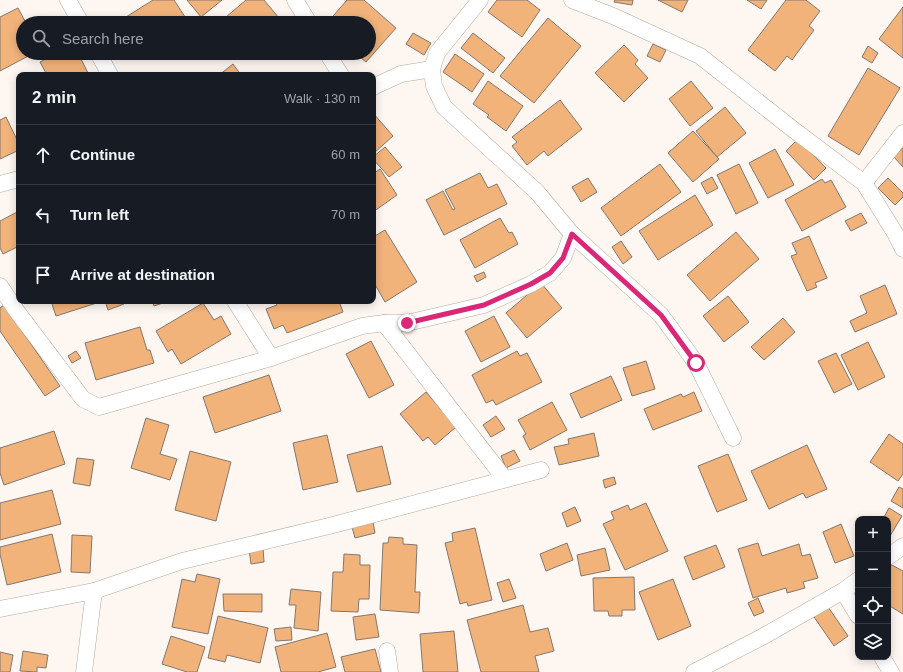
<!DOCTYPE html>
<html lang="en">
<head>
<meta charset="utf-8">
<style>
	:root { --surface:#171b24; --page:#20242c; --text:#f1f3f6; --muted:#9ea1a6; --line:#363941 }
	body { margin:0; font-family:Helvetica,sans-serif; background:var(--page); color:var(--text) }
	.controls { position:absolute; right:12px; bottom:12px; display:grid; overflow:hidden; border-radius:8px; box-shadow:0 2px 10px #0003 }
	.controls button { width:36px; height:36px; display:grid; place-items:center; padding:0; border:0; border-bottom:1px solid var(--line); background:var(--surface); color:var(--text); font:20px sans-serif }
	.stop { position:absolute; width:12px; height:12px; margin:-9px; border:3px solid #db2777; border-radius:50%; background:#fff }
	.stop.end { background:#db2777; border-color:#fff; box-shadow:0 1px 4px #0008 }
	.list { margin:0; padding:0; list-style:none }
	h2 { display:flex; justify-content:space-between; align-items:center; height:52px; margin:0; padding:0 16px; font-size:17px }
	h2 small { font-size:13px; font-weight:400; color:var(--muted) }
	.list li { display:grid; grid-template-columns:26px 1fr auto; gap:12px; align-items:center; box-sizing:border-box; height:60px; padding:0 16px; border-top:1px solid var(--line) }
	.list b { display:block; font-size:15px; white-space:nowrap }
	.list em { font-size:13px; font-style:normal; color:var(--muted) }
	.icon { flex:none; width:22px; height:22px; fill:none; stroke:currentColor; stroke-width:2; stroke-linecap:round; stroke-linejoin:round }
	.map { position:relative; flex:none; width:903px; height:672px; overflow:hidden }
	.search { position:absolute; background:var(--surface); box-shadow:0 2px 10px #0003; left:16px; top:16px; width:360px; height:44px; display:flex; align-items:center; gap:10px; box-sizing:border-box; padding:0 14px; border-radius:22px; color:var(--muted); font-size:15px }
	.panel { position:absolute; background:var(--surface); box-shadow:0 2px 10px #0003; left:16px; top:72px; width:360px; height:232px; border-radius:8px }
	.map>svg:first-child { display:block }
</style>
</head>
<body>
<div class="map">
<svg width="903" height="672" viewBox="0 0 903 672">
	<rect width="100%" height="100%" fill="#fef7f1"/>
	<g fill="#f2b37b" stroke="#82776e">
		<path d="M153 0H174L189 23H129L126 17Z"/>
		<path d="M187 0H222L201 17Z"/>
		<path d="M246 0H264L279 18 273 23H219Z"/>
		<path d="M347 0H364L396 28 366 62 355 53H369V23H327Z"/>
		<path d="M497 0H527L540 10 522 37 488 12Z"/>
		<path d="M615 0H633L632 5 614 2Z"/>
		<path d="M658 0H688L682 12Z"/>
		<path d="M747 0H767L761 9Z"/>
		<path d="M786 0H806L820 11 809 26 814 30 792 60 787 56 775 71 748 50Z"/>
		<path d="M903 7V58L879 39Z"/>
		<path d="M18 8 26 23H23V53H34L0 71V17Z"/>
		<path d="M548 18 581 46 534 103 500 76Z"/>
		<path d="M413 33 431 43 424 55 406 44Z"/>
		<path d="M473 33 505 58 493 73 461 48Z"/>
		<path d="M653 44 666 50 660 62 647 56Z"/>
		<path d="M624 45 638 60 635 64 648 78 624 102 595 73Z"/>
		<path d="M868 46 878 53 872 63 862 57Z"/>
		<path d="M57 53H78L89 75H47L40 62Z"/>
		<path d="M455 54 484 74 472 92 443 72Z"/>
		<path d="M233 64 241 75H219Z"/>
		<path d="M868 68 900 88 859 155 828 136Z"/>
		<path d="M488 81 523 106 506 131 487 117 489 115 473 104Z"/>
		<path d="M691 81 713 108 690 126 669 99Z"/>
		<path d="M560 100 582 129 548 156 544 151 527 165 512 146 517 142 512 137Z"/>
		<path d="M725 107 746 133 717 157 696 131Z"/>
		<path d="M373 113 393 136 373 154Z"/>
		<path d="M6 117 19 144V150L0 159V120Z"/>
		<path d="M693 131 719 159 693 182 668 153Z"/>
		<path d="M798 139 826 168 814 180 786 151Z"/>
		<path d="M385 147 402 167 389 177 373 159V157Z"/>
		<path d="M903 148V167L893 156Z"/>
		<path d="M775 149 794 185 768 198 749 163Z"/>
		<path d="M660 164 681 192 621 236 601 208Z"/>
		<path d="M739 164 758 203 736 214 717 175Z"/>
		<path d="M380 169 397 195 373 212V174Z"/>
		<path d="M480 173 488 188 497 184 507 204 444 235 426 200 443 191 453 210 455 209 445 190Z"/>
		<path d="M712 177 718 188 707 194 701 183Z"/>
		<path d="M588 178 597 192 581 202 572 187Z"/>
		<path d="M888 178 903 193V197L895 205 878 188Z"/>
		<path d="M822 179 825 183 831 180 846 207 802 231 785 200Z"/>
		<path d="M695 195 713 225 658 260 639 231Z"/>
		<path d="M19 211V246L3 254 0 248V221Z"/>
		<path d="M861 213 867 223 851 231 845 221Z"/>
		<path d="M500 218 509 233 512 232 518 244 475 268 460 240Z"/>
		<path d="M385 230 417 282 385 302 373 281V237Z"/>
		<path d="M736 232 759 259 710 301 687 275Z"/>
		<path d="M809 236 827 278 815 283 817 287 807 291 791 256 797 254 792 243Z"/>
		<path d="M621 241 632 257 623 264 612 247Z"/>
		<path d="M484 272 486 277 477 282 474 276Z"/>
		<path d="M541 283 562 308 527 338 506 313Z"/>
		<path d="M885 285 897 314 855 332 850 321 867 313 860 296Z"/>
		<path d="M728 296 749 322 724 342 703 316Z"/>
		<path d="M51 301H103L56 316Z"/>
		<path d="M105 301H123L124 304 108 310Z"/>
		<path d="M152 301H169L154 306Z"/>
		<path d="M275 301H339L343 312 287 333 283 325 274 329 266 309 277 305Z"/>
		<path d="M203 303 214 320 221 316 231 334 181 364 172 349 168 352 156 331Z"/>
		<path d="M4 305 60 386 45 396 0 331V308Z"/>
		<path d="M494 316 510 347 481 362 465 331Z"/>
		<path d="M783 318 795 332 764 360 751 347Z"/>
		<path d="M140 327 147 350H150L154 363 96 380 85 343Z"/>
		<path d="M371 341 394 385 369 398 346 354Z"/>
		<path d="M868 342 885 377 858 390 841 355Z"/>
		<path d="M76 351 81 358 72 363 68 356Z"/>
		<path d="M517 351 520 356 527 353 542 382 496 405 493 400 486 403 472 375Z"/>
		<path d="M836 353 852 384 834 393 818 361Z"/>
		<path d="M646 361 655 389 632 396 623 368Z"/>
		<path d="M269 375 281 411 215 433 203 397Z"/>
		<path d="M611 376 622 400 581 418 570 394Z"/>
		<path d="M426 392 456 427 435 445 428 437 423 441 400 414Z"/>
		<path d="M694 392 702 411 653 430 644 409 681 394 683 397Z"/>
		<path d="M552 402 567 430 530 450 523 436 526 434 518 420Z"/>
		<path d="M496 416 505 429 491 437 483 425Z"/>
		<path d="M146 418 169 425 160 454 177 459 170 480 131 468Z"/>
		<path d="M54 431 65 464 4 485 0 473V448Z"/>
		<path d="M594 433 599 456 559 465 554 447 569 444 568 439Z"/>
		<path d="M889 434 903 444V474L898 481 870 462Z"/>
		<path d="M327 435 338 482 303 490 293 443Z"/>
		<path d="M807 445 827 489 806 498 803 493 769 509 751 471Z"/>
		<path d="M382 446 391 484 357 492 347 455Z"/>
		<path d="M514 450 520 461 506 468 501 456Z"/>
		<path d="M190 451 231 462 216 521 175 510Z"/>
		<path d="M728 454 747 500 717 512 698 466Z"/>
		<path d="M77 458 94 460 90 486 73 483Z"/>
		<path d="M614 477 616 484 605 488 603 480Z"/>
		<path d="M899 487 903 489V508L891 501Z"/>
		<path d="M52 490 61 524 0 540V503Z"/>
		<path d="M646 503 668 551 625 570 603 524 614 519 611 512 628 505 630 510Z"/>
		<path d="M575 507 581 521 567 527 562 513Z"/>
		<path d="M889 508 902 516 890 536 888 535V519H883Z"/>
		<path d="M373 522 375 533 355 538 352 527Z"/>
		<path d="M841 524 854 556 835 563 823 532Z"/>
		<path d="M475 528 492 600 468 606 467 602 460 604 445 543 453 541 452 533Z"/>
		<path d="M52 534 61 572 7 585 0 554V547Z"/>
		<path d="M72 535 92 536 90 573 71 572Z"/>
		<path d="M389 537 403 538V544L417 545 415 592H420L419 613 380 610 383 543H388Z"/>
		<path d="M567 543 573 560 546 571 540 554Z"/>
		<path d="M758 543 762 556 799 544 802 556 810 554 818 578 803 582 805 588 787 593 786 588 753 598 738 549Z"/>
		<path d="M716 545 725 567 693 580 684 557Z"/>
		<path d="M263 547 264 562 251 564 249 549Z"/>
		<path d="M605 548 610 570 581 576 577 555Z"/>
		<path d="M344 554 360 555V565H370L369 599H359L358 612 331 611 333 572H343Z"/>
		<path d="M890 564 903 571V614L888 605V567Z"/>
		<path d="M197 574 220 579 208 634 172 627 182 579 195 582Z"/>
		<path d="M634 577 635 610H622V616H609L608 611H594L593 578Z"/>
		<path d="M509 579 516 598 503 602 497 583Z"/>
		<path d="M673 579 691 626 658 640 639 592Z"/>
		<path d="M291 589 321 592 318 631 294 628 296 605H289Z"/>
		<path d="M223 594H262V612L224 611Z"/>
		<path d="M758 598 764 612 754 616 748 603Z"/>
		<path d="M826 604 848 636 834 646 812 614Z"/>
		<path d="M523 605 530 632 548 628 554 651 535 656 539 672H481L467 620Z"/>
		<path d="M375 614 379 637 356 640 353 617Z"/>
		<path d="M218 616 268 628 260 663 227 655 225 662 208 658Z"/>
		<path d="M291 627 292 640 276 641 274 629Z"/>
		<path d="M454 631 458 672H423L420 634Z"/>
		<path d="M327 633 336 667 318 672H281L275 647Z"/>
		<path d="M171 636 205 647 197 672H187L162 664Z"/>
		<path d="M375 649 381 672H345L341 657Z"/>
		<path d="M23 651 48 655 46 668 37 667V672L20 671Z"/>
		<path d="M0 652 13 655 10 672H0Z"/>
	</g>
	<g fill="none" stroke-linecap="round" stroke-linejoin="round">
		<g stroke="#b4a9a0" stroke-width="17">
			<g id="street">
				<path d="M68 0 81 23"/>
				<path d="M295 0 309 23"/>
				<path d="M480 0 437 53 432 69 434 86 444 107 537 192 572 234 661 315 696 363 733 438"/>
				<path d="M572 0 613 16 700 56 790 127 864 183 895 233 903 249"/>
				<path d="M98 53 110 75"/>
				<path d="M327 53 341 75"/>
				<path d="M373 87 401 74 432 69"/>
				<path d="M864 183 903 133"/>
				<path d="M0 184 19 179"/>
				<path d="M0 286 16 310 83 399 99 407 271 358 362 326 384 323H407L484 305 531 284 550 273 563 258 572 234"/>
				<path d="M235 301 271 358"/>
				<path d="M384 323 505 479"/>
				<path d="M888 557 903 546"/>
				<path d="M843 591 858 616"/>
				<path d="M0 609 94 591 182 561 329 526 541 470"/>
				<path d="M387 651 390 672"/>
				<path d="M882 657 891 672"/>
				<path d="M84 672 94 591"/>
				<path d="M694 672 762 637 843 591 858 580"/>
			</g>
		</g>
		<use href="#street" stroke="#fff" stroke-width="16"/>
	</g>
	<g fill="none" stroke-linecap="round" stroke-linejoin="round">
		<path stroke="#db2777" stroke-width="5" d="M407 323 484 305 531 284 550 273 563 258 572 234 661 315 696 363"/>
	</g>
</svg>
<div class="controls">
<button>+</button>
<button>−</button>
<button><svg class="icon" aria-label="locate" viewBox="0 0 24 24"><circle cx="12" cy="12" r="6"/><path d="M12 2v4M12 18v4M2 12h4M18 12h4"/></svg></button>
<button><svg class="icon" aria-label="layers" viewBox="0 0 24 24"><path d="M12 4l9 5-9 5-9-5zM3 14l9 5 9-5"/></svg></button>
</div>
<div class="stop" style="left:696px;top:363px"></div>
<div class="stop end" style="left:407px;top:323px"></div>
<div class="search"><svg class="icon" aria-label="search" viewBox="0 0 24 24"><circle cx="10" cy="10" r="6"/><path d="M15 15l6 6"/></svg>Search here</div>
<section class="panel">
<h2>2 min<small>Walk · 130 m</small></h2>
<ul class="list">
<li><svg class="icon" aria-label="ahead" viewBox="0 0 24 24"><path d="M12 20V5M6 11l6-6 6 6"/></svg><div><b>Continue</b></div><em>60 m</em></li>
<li><svg class="icon" aria-label="left" viewBox="0 0 24 24"><path d="M17 20v-9H6M10 6l-5 5 5 5"/></svg><div><b>Turn left</b></div><em>70 m</em></li>
<li><svg class="icon" aria-label="arrive" viewBox="0 0 24 24"><path d="M6 21V4h12l-3 4 3 4H6"/></svg><div><b>Arrive at destination</b></div></li>
</ul>
</section>
</div>
</body>
</html>
